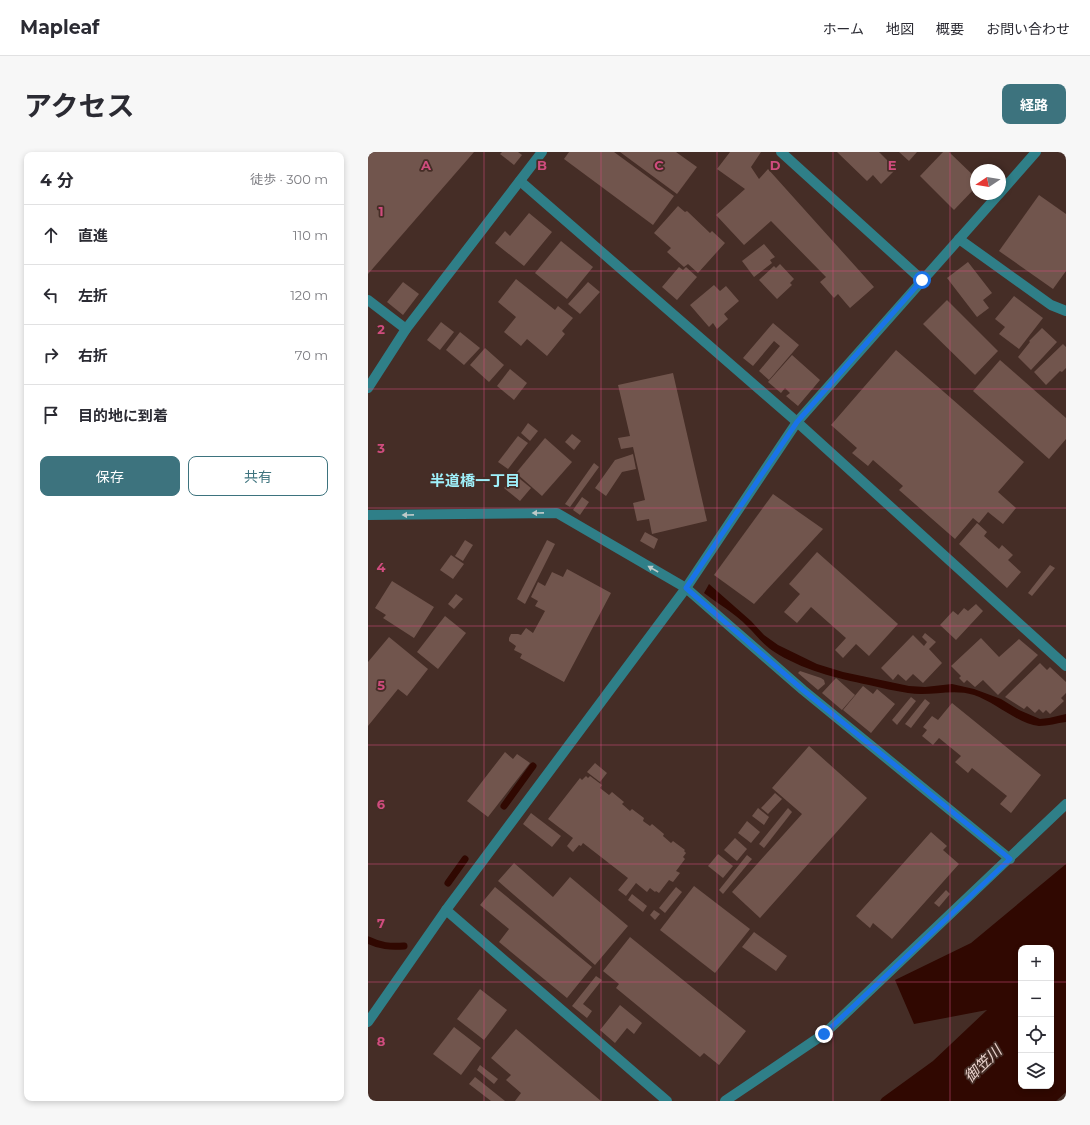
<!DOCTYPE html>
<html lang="ja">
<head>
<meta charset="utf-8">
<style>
	:root { --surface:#fff; --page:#f7f7f7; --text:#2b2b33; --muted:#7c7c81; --line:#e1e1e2; --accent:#3d737e }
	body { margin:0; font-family:Montserrat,"Noto Sans JP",sans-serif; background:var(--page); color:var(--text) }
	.controls { position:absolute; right:12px; bottom:12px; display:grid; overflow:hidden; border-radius:8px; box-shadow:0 2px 6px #0003 }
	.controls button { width:36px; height:36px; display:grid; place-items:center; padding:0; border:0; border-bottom:1px solid var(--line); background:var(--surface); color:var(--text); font:20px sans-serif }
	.compass { position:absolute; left:602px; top:12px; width:36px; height:36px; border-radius:50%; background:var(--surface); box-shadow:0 2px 6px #0003; rotate:258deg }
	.stop { position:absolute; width:12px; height:12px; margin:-9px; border:3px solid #1a73e8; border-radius:50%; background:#fff }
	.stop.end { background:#1a73e8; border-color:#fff; box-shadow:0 1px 4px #0008 }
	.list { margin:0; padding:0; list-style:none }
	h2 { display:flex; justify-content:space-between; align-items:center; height:52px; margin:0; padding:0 16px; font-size:17px }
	h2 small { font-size:13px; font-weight:400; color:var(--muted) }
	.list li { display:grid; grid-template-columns:26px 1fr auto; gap:12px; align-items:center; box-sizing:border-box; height:60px; padding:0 16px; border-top:1px solid var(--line) }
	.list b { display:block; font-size:15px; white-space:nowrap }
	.list em { font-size:13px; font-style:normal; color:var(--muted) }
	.actions { display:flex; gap:8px; padding:12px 16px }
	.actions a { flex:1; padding:9px 0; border:1px solid var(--accent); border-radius:8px; text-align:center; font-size:14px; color:var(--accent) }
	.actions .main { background:var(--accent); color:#fff }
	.icon { flex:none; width:22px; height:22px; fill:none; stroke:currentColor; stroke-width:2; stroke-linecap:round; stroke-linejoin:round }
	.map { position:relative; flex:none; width:698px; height:949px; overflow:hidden; border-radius:8px }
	header { display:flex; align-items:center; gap:24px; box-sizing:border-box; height:56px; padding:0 20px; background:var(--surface); border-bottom:1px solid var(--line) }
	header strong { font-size:19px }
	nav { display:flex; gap:22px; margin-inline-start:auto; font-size:14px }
	.intro { display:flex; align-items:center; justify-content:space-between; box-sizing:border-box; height:96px; padding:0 24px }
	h1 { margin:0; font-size:28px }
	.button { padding:10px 18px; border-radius:8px; background:var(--accent); color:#fff; font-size:14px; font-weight:700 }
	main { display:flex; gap:24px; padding:0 24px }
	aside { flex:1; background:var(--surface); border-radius:8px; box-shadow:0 2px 6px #0003 }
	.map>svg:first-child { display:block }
</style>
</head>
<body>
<header>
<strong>Mapleaf</strong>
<nav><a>ホーム</a><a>地図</a><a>概要</a><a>お問い合わせ</a></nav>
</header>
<div class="intro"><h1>アクセス</h1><a class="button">経路</a></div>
<main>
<aside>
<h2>4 分<small>徒歩 · 300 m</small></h2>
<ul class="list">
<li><svg class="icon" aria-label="ahead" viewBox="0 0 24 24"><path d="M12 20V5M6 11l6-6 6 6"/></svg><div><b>直進</b></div><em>110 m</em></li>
<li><svg class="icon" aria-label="left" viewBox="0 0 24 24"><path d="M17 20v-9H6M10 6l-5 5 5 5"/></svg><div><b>左折</b></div><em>120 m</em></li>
<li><svg class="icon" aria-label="right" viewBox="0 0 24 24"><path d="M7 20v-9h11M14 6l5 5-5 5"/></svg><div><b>右折</b></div><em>70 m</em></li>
<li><svg class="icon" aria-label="arrive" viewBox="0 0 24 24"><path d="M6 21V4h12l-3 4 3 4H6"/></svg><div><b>目的地に到着</b></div></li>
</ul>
<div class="actions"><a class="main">保存</a><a>共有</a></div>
</aside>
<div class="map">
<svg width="698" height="949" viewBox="0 0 698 949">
	<rect width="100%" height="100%" fill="#452d26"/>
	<g fill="#300801" fill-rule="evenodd">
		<path d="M341 432 383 469 396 483 410 493 449 512 475 520 541 534 557 535 584 532 606 537 633 547 651 558 672 567 681 566 698 562V570C689 571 680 574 671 574 650 572 627 550 606 543 584 536 562 545 540 541 527 539 514 536 501 533 468 526 434 518 405 499 393 491 389 483 379 474 368 462 349 451 336 441Z"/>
		<path d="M698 712V940L688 949H512L514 946 565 909 619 858 546 872 527 828 603 791ZM653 796H683V934H653Z"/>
	</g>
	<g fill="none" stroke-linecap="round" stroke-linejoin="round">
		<g stroke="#300801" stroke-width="7">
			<path d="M136 654 165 614"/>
			<path d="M80 731 97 707"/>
			<path d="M0 788C12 794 22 795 36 794"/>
		</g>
	</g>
	<g fill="#71554d">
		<path d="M0 0H106L0 122Z"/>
		<path d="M134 0H150L154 3 146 13 132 2Z"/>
		<path d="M201 0H246L306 44 285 73 196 7Z"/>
		<path d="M252 0H308L329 15 309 42Z"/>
		<path d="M362 0H393L383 15 391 27 400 17 506 135 482 156 470 142 466 146 452 130 458 125 403 69 376 93 348 63 377 37 349 17Z"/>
		<path d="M469 0H511L528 17 513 32 505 23 499 29Z"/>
		<path d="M531 0H549L541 9Z"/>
		<path d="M575 0H581L608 26V35L586 58 552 24Z"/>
		<path d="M671 43 698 62V119L685 137 631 99Z"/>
		<path d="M310 54 317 60 319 59 342 81 344 79 357 91 330 121 320 112 316 115 299 100 303 96 286 81Z"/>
		<path d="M161 61 184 80 156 114 127 91 137 79 142 84Z"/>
		<path d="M193 89 225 115 199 147 167 121Z"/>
		<path d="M396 92 407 105 402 108 404 111 386 125 374 109Z"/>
		<path d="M600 110 624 141 615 148 621 156 609 165 579 126Z"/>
		<path d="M412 112 426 127 422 131 424 133 409 147 391 128 406 114 408 116Z"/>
		<path d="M311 115 315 118 318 115 329 125 309 148 294 135Z"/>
		<path d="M148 127 187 158 190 154 205 166 194 179 197 182 179 204 159 187 153 194 136 180 148 165 130 150Z"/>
		<path d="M35 130 51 142 35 163 19 150Z"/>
		<path d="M220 130 232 140 212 162 200 152Z"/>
		<path d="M346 133 352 139 358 134 371 149 356 162 360 167 349 177 345 171 341 175 322 153Z"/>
		<path d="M646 144 675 166 651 197 631 182 637 175 627 167Z"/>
		<path d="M579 148 630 199 607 223 555 172Z"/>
		<path d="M73 170 86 180 72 198 59 188Z"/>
		<path d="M405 171 431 193 401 228 391 219 412 194 406 189 385 214 375 206Z"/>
		<path d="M674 176 689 190 663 218 650 205 662 190 661 189Z"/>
		<path d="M92 180 112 196 96 213 78 198Z"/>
		<path d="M695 192 698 195V216L694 220 692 219 678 233 666 220Z"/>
		<path d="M117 196 136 213 121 230 102 213Z"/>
		<path d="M528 198 656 310 630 340 648 356 635 372 620 360 611 371 605 366 587 387 531 338 535 334 505 308 500 314 484 301 489 296 463 273Z"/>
		<path d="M424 203 452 228 430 254 418 244 422 241 417 236 413 241 400 230Z"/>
		<path d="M632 208 698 266V287L681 307 605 239Z"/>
		<path d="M142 217 159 231 146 248 129 234Z"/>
		<path d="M305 221 339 369 284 382 281 367 269 369 265 351 277 348 265 295 253 297 250 286 262 284 250 233Z"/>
		<path d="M160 271 170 279 162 289 153 281Z"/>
		<path d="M204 282 213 289 206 298 197 290Z"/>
		<path d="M150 284 160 291 140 317 130 310Z"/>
		<path d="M177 286 204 310 174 344 148 321Z"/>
		<path d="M265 302 268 317 254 320 238 344 227 336 247 308Z"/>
		<path d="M226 311 231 315 202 355 197 352Z"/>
		<path d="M147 323 163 336 152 349 136 336Z"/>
		<path d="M405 342 455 377 386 452 346 423Z"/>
		<path d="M214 345 221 350 212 363 205 358Z"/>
		<path d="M609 371 619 380 616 384 631 397 634 393 645 403 640 408 653 420 639 436 591 392Z"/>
		<path d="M277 380 290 387 286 397 272 389Z"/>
		<path d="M97 388 105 393 95 409 87 404Z"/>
		<path d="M179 388 187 392 157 452 149 447Z"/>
		<path d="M449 400 530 472 501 504 488 492 475 506 467 498 478 486 443 455 429 471 416 460 432 442 421 432Z"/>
		<path d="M83 403 96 412 85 427 72 418Z"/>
		<path d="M682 413 687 416 664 444 660 441Z"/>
		<path d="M199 417 243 441 196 530 152 506 154 502 146 498 148 494 141 489V486L143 482H150L153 483 158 476 165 481 177 459 167 454 170 449 163 445 170 430 177 434 184 420 195 425Z"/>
		<path d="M24 429 66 455 46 486 15 466 18 463 7 456Z"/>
		<path d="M88 442 95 447 86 457 80 452Z"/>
		<path d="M608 452 615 459 588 488 572 473 585 459 590 463 596 456 600 459Z"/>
		<path d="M77 464 98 481 70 517 49 500Z"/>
		<path d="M557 481 568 490 561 497 574 511 555 531 545 522 538 529 530 522 525 528 513 516 545 483 556 494 559 490 554 485Z"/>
		<path d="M21 485 60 517 39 544 30 537 0 574V510Z"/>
		<path d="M613 486 631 505 651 487 670 503 630 543 615 528 607 535 599 528 596 531 591 526 593 524 583 514Z"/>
		<path d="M672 511 679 518 682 515 698 530V541L693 546 696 549 682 562 678 558 675 561 671 557 667 561 659 554 656 557 637 545Z"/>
		<path d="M432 519 453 526 456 528 457 532 450 538 430 521Z"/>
		<path d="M468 526 487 543 474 558 454 541Z"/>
		<path d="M495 534 505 542 509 537 527 552 503 581 475 558Z"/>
		<path d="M543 545 548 549 529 573 524 568Z"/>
		<path d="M557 547 562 551 543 576 537 572Z"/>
		<path d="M584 551 673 623 643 661 632 652 639 644 604 616 600 621 587 610 593 604 571 586 565 593 554 584 559 578 555 575 564 564 570 568Z"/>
		<path d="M441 594 499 646 392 766 364 740 434 662 404 636Z"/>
		<path d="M137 600 145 607 149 602 162 611 120 665 99 649Z"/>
		<path d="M227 611 239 621 232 630 219 620Z"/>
		<path d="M218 624 220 626 222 624 234 633 232 636 241 643 244 640 256 650 254 652 262 659 264 657 276 666 275 669 282 674 284 672 296 682 295 684 303 691 305 689 317 698 316 699 318 701 315 705 317 707 308 719 312 721 305 730 301 728 291 741 288 739 287 740 282 736 279 740 268 731 258 744 250 738 260 726 215 691 213 694 211 693 205 700 199 694 205 686 180 667 212 626 214 628Z"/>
		<path d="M407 641 414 647 400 662 393 656Z"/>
		<path d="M390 656 401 665 396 673 384 664Z"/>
		<path d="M420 656 424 660 396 696 391 692Z"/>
		<path d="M163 661 193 684 184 695 155 672Z"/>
		<path d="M379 669 392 680 383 691 370 681Z"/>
		<path d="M563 680 579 694 575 698 591 712 524 787 505 771 502 776 488 764Z"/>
		<path d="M367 686 379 697 369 709 356 698Z"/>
		<path d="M350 702 365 714 355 726 340 714Z"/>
		<path d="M379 703 384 707 355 742 351 738Z"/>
		<path d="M146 711 185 745 202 725 260 774 227 813 130 729Z"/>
		<path d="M326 734 382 777 347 821 292 778Z"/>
		<path d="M127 735 224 815 199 846 131 790 141 777 112 753Z"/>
		<path d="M308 735 314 740 297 761 291 756Z"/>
		<path d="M578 738 582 742 571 755 566 751Z"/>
		<path d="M264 742 279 754 275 760 260 748Z"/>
		<path d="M286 758 292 762 287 768 282 763Z"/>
		<path d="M386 780 419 804 408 819 374 795Z"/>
		<path d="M262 785 378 879 351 913 336 901 332 905 248 836 251 832 235 819Z"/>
		<path d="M228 824 234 828 215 852 224 859 219 866 204 854Z"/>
		<path d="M112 837 139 858 116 888 89 867Z"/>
		<path d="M252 853 274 871 266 882 259 876 247 891 232 878Z"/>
		<path d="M86 875 113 896 93 923 65 902Z"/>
		<path d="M148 877 233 949H147L153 941 138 928 143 923 123 906Z"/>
		<path d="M112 913 130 927 126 932 109 918Z"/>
		<path d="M107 925 137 949H123L101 932Z"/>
	</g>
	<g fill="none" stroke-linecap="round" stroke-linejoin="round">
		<g stroke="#2f7f88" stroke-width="10">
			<path d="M413 0 554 128"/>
			<path d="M152 29 429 270 698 514"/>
			<path d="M632 41 668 0"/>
			<path d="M591 87 683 153 698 159"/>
			<path d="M0 148 38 177"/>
			<path d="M0 236 38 177 174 0"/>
			<path d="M0 363 189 361 318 436 435 538 642 707"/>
			<path d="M78 758 299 949"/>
			<path d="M0 870 78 758 318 436 429 270 631 42"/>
			<path d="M357 949 456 882 698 652"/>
		</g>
	</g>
	<defs><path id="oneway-solid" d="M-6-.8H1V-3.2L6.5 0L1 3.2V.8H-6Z"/></defs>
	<g fill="#becac9">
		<use href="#oneway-solid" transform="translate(170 361) rotate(179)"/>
		<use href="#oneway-solid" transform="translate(40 363) rotate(179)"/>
		<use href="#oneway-solid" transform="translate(285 417) rotate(-150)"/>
	</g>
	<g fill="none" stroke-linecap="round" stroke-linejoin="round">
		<path stroke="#1a73e8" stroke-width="5" d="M456 882 642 707 435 538 318 436 429 270 554 128"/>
	</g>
	<path fill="none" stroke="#d04c7e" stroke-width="1" stroke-opacity="0.55" d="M116 0V949M233 0V949M349 0V949M465 0V949M582 0V949M0 119H698M0 237H698M0 356H698M0 474H698M0 593H698M0 712H698M0 830H653M683 830H698"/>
	<g text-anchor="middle" stroke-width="3.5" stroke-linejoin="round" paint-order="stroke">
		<g font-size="15" font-weight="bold" fill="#9ff0fa" stroke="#452d26">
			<text x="107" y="334">半道橋一丁目</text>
		</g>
		<g font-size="15" font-style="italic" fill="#eed6d0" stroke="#452d26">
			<text transform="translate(615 912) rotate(-44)" y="5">御笠川</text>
		</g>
	</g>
	<g font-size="13" text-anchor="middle" font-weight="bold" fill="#d04c7e" stroke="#452d26" stroke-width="3.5" stroke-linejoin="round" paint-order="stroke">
		<text x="58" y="18">A</text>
		<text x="174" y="18">B</text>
		<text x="291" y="18">C</text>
		<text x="407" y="18">D</text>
		<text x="524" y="18">E</text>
		<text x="13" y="64">1</text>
		<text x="13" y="182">2</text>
		<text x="13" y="301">3</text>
		<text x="13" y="420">4</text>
		<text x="13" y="538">5</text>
		<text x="13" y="657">6</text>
		<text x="13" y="776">7</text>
		<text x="13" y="894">8</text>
	</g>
</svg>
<div class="controls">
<button>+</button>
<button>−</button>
<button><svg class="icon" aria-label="locate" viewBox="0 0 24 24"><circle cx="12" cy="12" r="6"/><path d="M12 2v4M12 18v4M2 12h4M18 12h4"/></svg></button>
<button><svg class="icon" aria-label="layers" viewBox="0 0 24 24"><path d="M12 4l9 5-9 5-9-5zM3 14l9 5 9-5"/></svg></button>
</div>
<svg class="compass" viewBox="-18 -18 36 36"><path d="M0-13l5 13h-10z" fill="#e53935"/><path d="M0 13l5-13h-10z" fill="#7c7c81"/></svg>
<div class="stop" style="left:554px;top:128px"></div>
<div class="stop end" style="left:456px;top:882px"></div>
</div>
</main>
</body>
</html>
